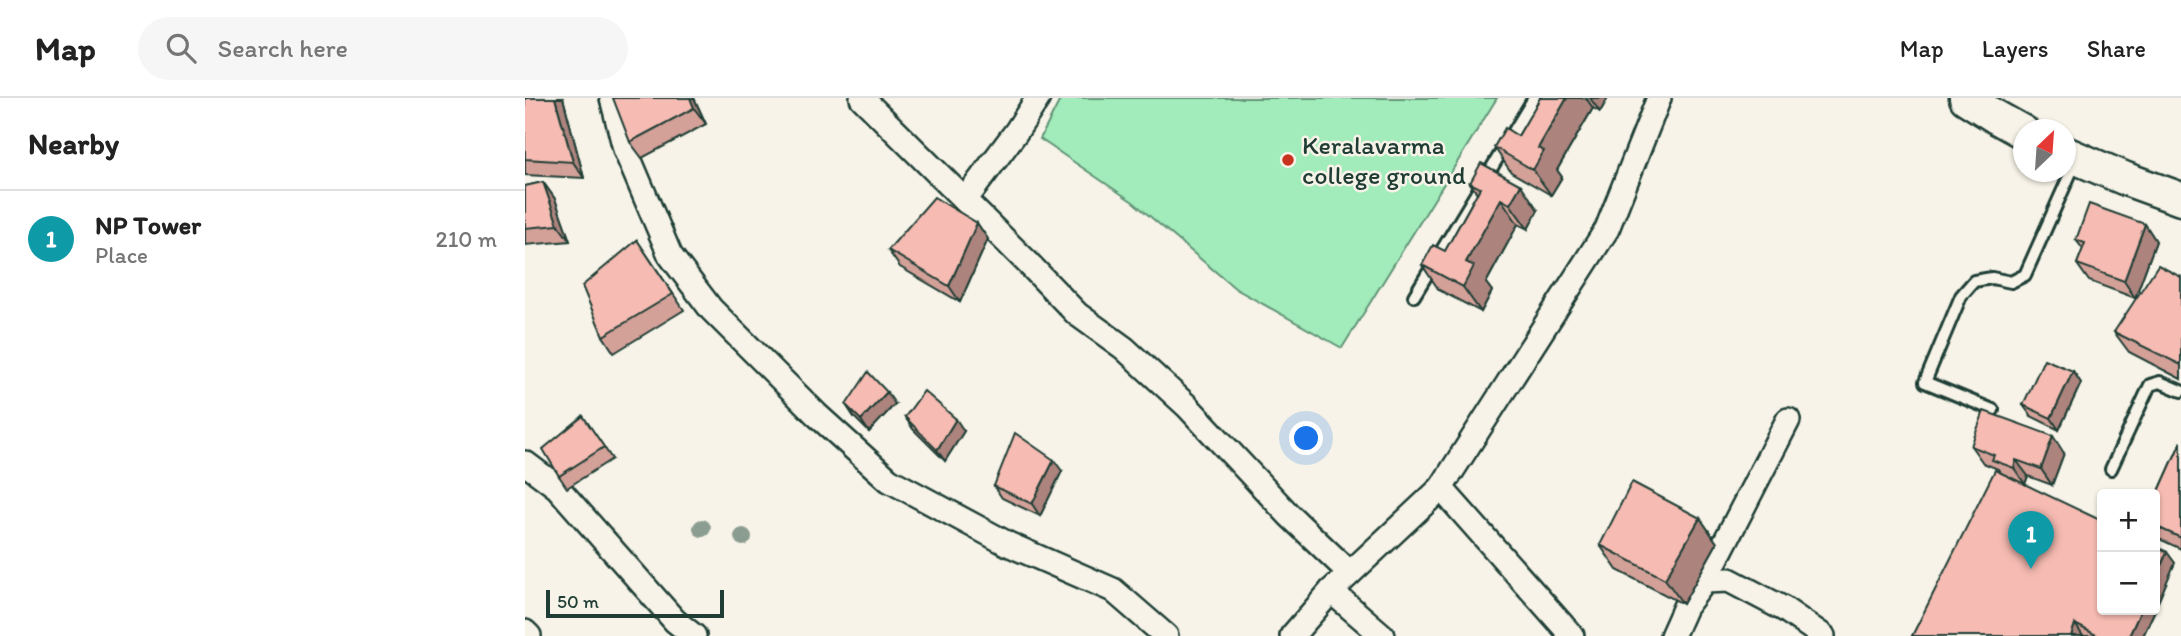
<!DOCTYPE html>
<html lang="en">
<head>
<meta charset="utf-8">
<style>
	:root { --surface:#fff; --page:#f6f6f6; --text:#222; --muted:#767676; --line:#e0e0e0; --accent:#c8321e }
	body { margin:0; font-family:Itim,sans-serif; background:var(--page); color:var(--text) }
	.controls { position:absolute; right:21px; bottom:21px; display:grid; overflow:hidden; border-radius:7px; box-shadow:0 2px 5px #0004 }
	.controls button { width:63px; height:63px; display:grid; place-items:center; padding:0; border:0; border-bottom:2px solid var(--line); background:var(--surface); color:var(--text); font:35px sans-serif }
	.compass { position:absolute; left:1488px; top:21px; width:63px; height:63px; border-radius:50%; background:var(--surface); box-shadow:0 2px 5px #0004; rotate:25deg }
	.scale { position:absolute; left:21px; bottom:18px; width:178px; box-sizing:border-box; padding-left:7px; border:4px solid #1f3d34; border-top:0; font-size:19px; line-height:24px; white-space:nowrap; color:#1f3d34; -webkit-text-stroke:5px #f7f3e8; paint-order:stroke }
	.you { position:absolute; left:782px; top:341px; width:24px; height:24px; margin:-18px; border:5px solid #fff; border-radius:50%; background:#1a73e8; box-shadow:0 0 0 10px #1a73e833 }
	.badge { display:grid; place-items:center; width:46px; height:46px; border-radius:50%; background:var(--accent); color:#fff; font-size:23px; font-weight:700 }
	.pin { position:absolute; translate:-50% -58px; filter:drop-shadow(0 2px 4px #0008) }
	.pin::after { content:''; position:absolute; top:37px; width:24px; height:21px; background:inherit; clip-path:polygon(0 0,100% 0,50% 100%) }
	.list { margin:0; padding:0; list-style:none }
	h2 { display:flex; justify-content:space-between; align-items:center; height:91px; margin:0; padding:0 28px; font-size:30px }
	h2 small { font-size:23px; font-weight:400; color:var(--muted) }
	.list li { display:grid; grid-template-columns:46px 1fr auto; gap:21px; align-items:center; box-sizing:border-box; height:98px; padding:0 28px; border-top:2px solid var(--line) }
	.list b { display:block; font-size:26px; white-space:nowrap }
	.list p { margin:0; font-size:23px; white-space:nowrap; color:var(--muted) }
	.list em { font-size:23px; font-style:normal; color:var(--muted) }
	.icon { flex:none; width:38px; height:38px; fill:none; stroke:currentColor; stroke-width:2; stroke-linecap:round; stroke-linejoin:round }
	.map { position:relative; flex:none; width:1656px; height:538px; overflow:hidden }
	header { display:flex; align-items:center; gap:42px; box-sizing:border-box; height:98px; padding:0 35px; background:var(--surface); border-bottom:2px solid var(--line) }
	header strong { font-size:33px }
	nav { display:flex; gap:38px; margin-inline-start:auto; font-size:24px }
	.search { width:490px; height:63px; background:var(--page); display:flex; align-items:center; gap:18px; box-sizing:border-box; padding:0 24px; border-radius:38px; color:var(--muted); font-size:26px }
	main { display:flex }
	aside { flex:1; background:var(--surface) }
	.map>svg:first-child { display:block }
</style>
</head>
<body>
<header>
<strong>Map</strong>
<div class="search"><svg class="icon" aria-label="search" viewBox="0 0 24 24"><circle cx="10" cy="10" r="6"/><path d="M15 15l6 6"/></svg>Search here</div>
<nav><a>Map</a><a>Layers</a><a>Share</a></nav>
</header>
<main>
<aside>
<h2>Nearby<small></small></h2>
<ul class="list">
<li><span class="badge" style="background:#0f9aa8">1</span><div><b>NP Tower</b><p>Place</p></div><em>210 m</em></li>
</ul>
</aside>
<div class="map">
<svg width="1656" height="538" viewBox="0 0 1656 538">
	<rect width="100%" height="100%" fill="#f7f3e8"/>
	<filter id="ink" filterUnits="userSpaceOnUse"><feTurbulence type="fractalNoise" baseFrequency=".0143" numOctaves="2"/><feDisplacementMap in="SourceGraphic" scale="14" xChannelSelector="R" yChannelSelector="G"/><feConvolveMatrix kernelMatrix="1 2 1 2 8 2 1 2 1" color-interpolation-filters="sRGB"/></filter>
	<g filter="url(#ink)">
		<path fill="#a2ebba" stroke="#609477" stroke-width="2" d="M536 0H972L817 250 711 191 608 104 515 41Z"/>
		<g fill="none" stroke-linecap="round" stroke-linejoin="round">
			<g stroke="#1f3d34" stroke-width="16">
				<g id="lane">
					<path d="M889 198 1009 0"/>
					<path d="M1468 312 1400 284 1436 198 1449 183 1467 180 1486 184 1500 177 1551 63"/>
					<path d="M1586 371 1625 287 1635 284 1656 293"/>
				</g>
			</g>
			<g stroke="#1f3d34" stroke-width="28">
				<g id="street">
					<path d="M87 0 100 51 145 157 186 211 292 317 364 382 483 446 588 492 641 538"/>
					<path d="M337 0 503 165 552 216 599 250 662 308 764 417 825 475"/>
					<path d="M440 102 491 34 513 0"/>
					<path d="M0 365 32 389 150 523 169 538"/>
					<path d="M916 390 1082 131 1134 0"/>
					<path d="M1180 483 1263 322"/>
					<path d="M806 493 858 538"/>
					<path d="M0 534 4 538"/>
					<path d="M767 538 806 493 916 390 1047 538"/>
					<path d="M1147 538 1160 509 1180 483 1204 482 1259 511 1298 538"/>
				</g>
			</g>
			<g stroke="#1f3d34" stroke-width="37">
				<g id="secondary">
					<path d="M1441 0 1471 19 1498 34"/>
					<path d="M1540 55 1601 81 1656 101"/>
				</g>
			</g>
			<use href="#lane" stroke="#f7f3e8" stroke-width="10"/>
			<use href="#street" stroke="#f7f3e8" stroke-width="23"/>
			<use href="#secondary" stroke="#f7f3e8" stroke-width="32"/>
		</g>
		<g fill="#8b9d90">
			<circle cx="177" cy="430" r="9"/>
			<circle cx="218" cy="439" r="9"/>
		</g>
		<g fill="#d4a199" stroke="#1f3d34" stroke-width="2">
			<path d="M0 0H38L59 80 0 77Z"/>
			<path d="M169 0 181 26 117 60 105 44Z"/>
			<path d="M1016 0H1083L1075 14 1068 10 1032 72 1037 79 1026 97 986 74 969 49 993 38Z"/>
			<path d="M18 84 30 101 45 143 0 147V88Z"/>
			<path d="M945 85 1013 112 1003 131 993 126 961 185 967 193 956 214 914 192 897 167 920 153 952 95Z"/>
			<path d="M452 125 463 141 435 204 375 169 363 152Z"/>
			<path d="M1620 126 1631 143 1610 200 1564 183 1552 166 1558 151 1551 142Z"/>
			<path d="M112 142 159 212 89 255 78 238Z"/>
			<path d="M1656 179V281L1604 254 1589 234Z"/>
			<path d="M1548 273 1556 285 1534 332 1506 318 1498 307Z"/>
			<path d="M370 306 344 334 329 319 321 307Z"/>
			<path d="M58 318 87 361 42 390 34 378Z"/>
			<path d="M380 319 439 333 420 363 388 331Z"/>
			<path d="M1656 344V451L1632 440 1630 438V402Z"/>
			<path d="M1446 348 1539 355 1527 387 1503 378 1500 386 1577 512H1630L1618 538H1387L1476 375 1473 371 1458 365Z"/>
			<path d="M537 373 515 418 477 400 469 388Z"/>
			<path d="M1175 420 1192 445 1158 506 1092 472 1075 447Z"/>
		</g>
		<g fill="#ac837d" stroke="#1f3d34" stroke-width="2">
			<path d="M30 0H38L59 80 48 64Z"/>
			<path d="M165 0H169L181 26 169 10Z"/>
			<path d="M1042 0H1061L1068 10 1032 72 1037 79 1026 97 1008 72 1013 50Z"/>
			<path d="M1065 0H1083L1075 14Z"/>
			<path d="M18 84 30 101 45 143 33 127Z"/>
			<path d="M996 87 1013 112 1003 131 985 106Z"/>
			<path d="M976 101 993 126 961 185 967 193 956 214 938 189 941 164Z"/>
			<path d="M452 125 463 141 435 204 424 188Z"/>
			<path d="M1620 126 1631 143 1610 200 1599 183Z"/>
			<path d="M1548 273 1556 285 1534 332 1526 320Z"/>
			<path d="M362 294 370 306 344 334 336 322Z"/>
			<path d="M431 321 439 333 420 363 412 352Z"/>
			<path d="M1528 338 1539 355 1527 387 1516 371Z"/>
			<path d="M529 362 537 373 515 418 507 406Z"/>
			<path d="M1491 362 1503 378 1500 386 1489 370Z"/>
			<path d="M1175 420 1192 445 1158 506 1140 481Z"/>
			<path d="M1642 454 1650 465 1630 511V481Z"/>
			<path d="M1616 512H1630L1618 538H1604Z"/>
			<path d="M1550 526 1558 538H1546Z"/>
		</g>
		<g fill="#f6bbb2" stroke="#1f3d34" stroke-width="2">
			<path d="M0 0H30L48 64 0 61Z"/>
			<path d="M88 0H165L169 10 105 44Z"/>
			<path d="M1015 0H1042L1013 50 1019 53 1008 72 969 49 980 30 993 38Z"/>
			<path d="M956 65 996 87 985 106 976 101 941 164 949 168 938 189 897 167 908 147 920 153 955 90 945 85Z"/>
			<path d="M18 84 33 127 0 130V88Z"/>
			<path d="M409 99 452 125 424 188 363 152Z"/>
			<path d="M1564 106 1620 126 1599 183 1552 166 1560 145 1551 142Z"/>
			<path d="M112 142 148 196 78 238 57 188Z"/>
			<path d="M1633 167 1656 179V267L1589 234Z"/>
			<path d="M1519 261 1548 273 1526 320 1498 307Z"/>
			<path d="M343 274 362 294 336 322 321 307Z"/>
			<path d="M399 293 431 321 412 352 380 319Z"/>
			<path d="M1459 313 1528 338 1516 371 1491 362 1489 370 1467 362 1469 357 1446 348Z"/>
			<path d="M58 318 79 349 34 378 18 351Z"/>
			<path d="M490 335 529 362 507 406 469 388Z"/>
			<path d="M1656 344V440L1630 428V402Z"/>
			<path d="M1470 372 1577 423V512H1616L1604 538H1573L1550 526 1546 538H1387Z"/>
			<path d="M1107 384 1175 420 1140 481 1075 447Z"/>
			<path d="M1630 448 1642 454 1630 481Z"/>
		</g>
	</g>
	<circle fill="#c8321e" stroke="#f7f3e8" stroke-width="2.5" cx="763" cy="62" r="7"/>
	<g text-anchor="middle" stroke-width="5" stroke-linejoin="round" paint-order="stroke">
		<g font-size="26" fill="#1f3d34" stroke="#f7f3e8" text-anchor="start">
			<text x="777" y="56">Keralavarma<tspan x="777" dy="30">college ground</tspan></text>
		</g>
	</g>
</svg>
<div class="controls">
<button>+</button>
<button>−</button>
</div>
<svg class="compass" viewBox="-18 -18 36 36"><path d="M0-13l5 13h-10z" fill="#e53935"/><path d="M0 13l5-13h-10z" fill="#767676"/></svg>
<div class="scale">50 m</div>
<div class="you"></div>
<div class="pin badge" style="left:1506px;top:471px;background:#0f9aa8">1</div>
</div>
</main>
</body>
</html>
